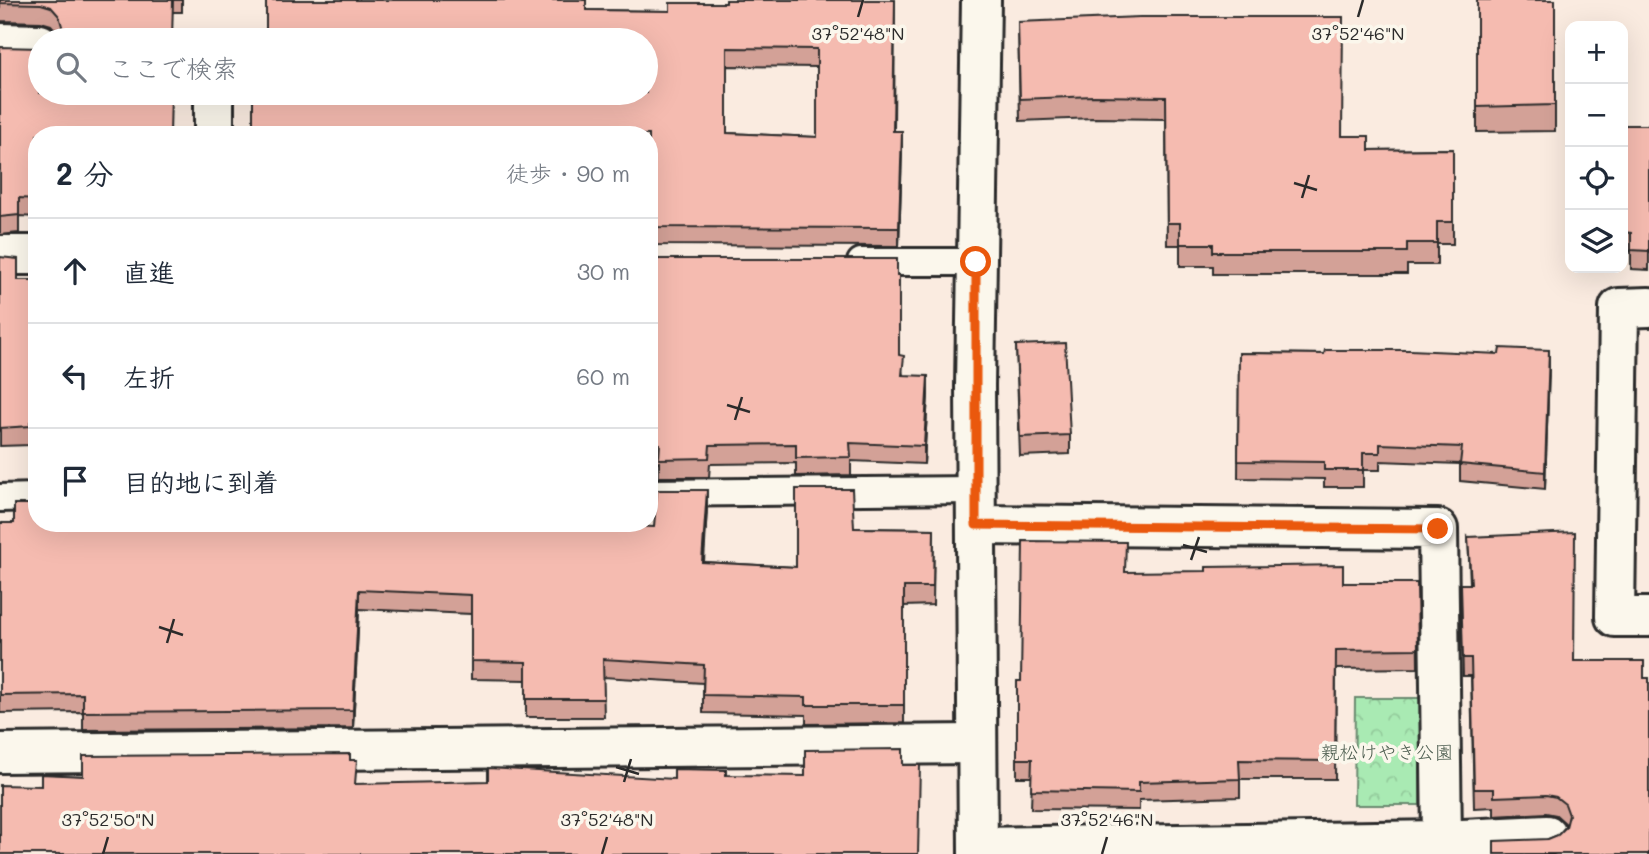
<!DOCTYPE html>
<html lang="ja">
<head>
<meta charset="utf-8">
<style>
	:root { --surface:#fff; --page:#f2f2f3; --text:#1f2937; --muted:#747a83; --line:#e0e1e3 }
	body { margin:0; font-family:Mali,"Klee One",sans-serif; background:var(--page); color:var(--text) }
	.controls { position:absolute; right:21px; top:21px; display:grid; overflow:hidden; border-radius:14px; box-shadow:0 7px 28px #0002 }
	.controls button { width:63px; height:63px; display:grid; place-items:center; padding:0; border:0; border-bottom:2px solid var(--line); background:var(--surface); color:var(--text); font:35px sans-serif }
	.stop { position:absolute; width:21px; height:21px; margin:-16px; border:5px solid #ea580c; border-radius:50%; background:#fff }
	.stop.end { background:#ea580c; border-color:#fff; box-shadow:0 2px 7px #0008 }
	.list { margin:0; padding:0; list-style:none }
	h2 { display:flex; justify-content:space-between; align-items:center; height:91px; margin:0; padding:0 28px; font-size:30px }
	h2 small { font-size:23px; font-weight:400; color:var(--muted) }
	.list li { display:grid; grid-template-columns:46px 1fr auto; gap:21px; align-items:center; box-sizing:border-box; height:105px; padding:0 28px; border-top:2px solid var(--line) }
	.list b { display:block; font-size:26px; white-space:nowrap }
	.list em { font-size:23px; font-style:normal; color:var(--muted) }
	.icon { flex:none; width:38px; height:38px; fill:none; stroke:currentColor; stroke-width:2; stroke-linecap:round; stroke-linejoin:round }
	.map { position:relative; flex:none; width:1649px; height:854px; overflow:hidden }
	.search { position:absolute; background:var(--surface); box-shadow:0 7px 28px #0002; left:28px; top:28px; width:630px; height:77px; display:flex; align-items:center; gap:18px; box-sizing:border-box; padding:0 24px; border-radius:38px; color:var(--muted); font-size:26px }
	.panel { position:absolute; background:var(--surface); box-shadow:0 7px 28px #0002; left:28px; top:126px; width:630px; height:406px; border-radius:28px }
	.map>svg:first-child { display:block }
</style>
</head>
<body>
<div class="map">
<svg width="1649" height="854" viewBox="0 0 1649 854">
	<defs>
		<pattern id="forest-crowns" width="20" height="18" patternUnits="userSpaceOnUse" patternTransform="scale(1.75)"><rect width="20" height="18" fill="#a9eab3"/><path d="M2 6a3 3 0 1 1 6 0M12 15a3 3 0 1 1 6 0" fill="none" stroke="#92c99a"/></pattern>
	</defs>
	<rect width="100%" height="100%" fill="#faebe0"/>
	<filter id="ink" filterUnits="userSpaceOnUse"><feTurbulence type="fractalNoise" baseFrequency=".0143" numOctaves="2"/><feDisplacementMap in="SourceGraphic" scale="14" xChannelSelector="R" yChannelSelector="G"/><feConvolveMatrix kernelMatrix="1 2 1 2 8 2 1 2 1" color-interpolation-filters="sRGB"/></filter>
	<g filter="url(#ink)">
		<path fill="url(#forest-crowns)" stroke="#6a8a6f" stroke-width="2" d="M1355 698H1420V805H1354Z"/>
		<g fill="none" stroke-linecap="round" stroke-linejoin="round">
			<g stroke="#2b2b2b" stroke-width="32">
				<g id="lane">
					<path d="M861 262H976"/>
					<path d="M649 493 976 490"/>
					<path d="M0 498 37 497"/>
				</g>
			</g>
			<g stroke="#2b2b2b" stroke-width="44">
				<g id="street">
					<path d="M0 43 40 44"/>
					<path d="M214 93V135"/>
					<path d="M0 255H37"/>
					<path d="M1649 307 1619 308 1615 617H1649"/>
					<path d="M976 525 1438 529 1442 840"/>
					<path d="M0 753 977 744"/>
					<path d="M978 847 1442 840 1547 835"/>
					<path d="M978 854 975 386 981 0"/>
				</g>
			</g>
			<use href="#lane" stroke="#fbf7ec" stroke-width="26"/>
			<use href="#street" stroke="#fbf7ec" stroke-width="38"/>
		</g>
		<g fill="#d3a197" stroke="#2b2b2b" stroke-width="2" fill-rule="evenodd">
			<path d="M0 0H182V12H174L59 37V34L51 25 41 22 0 21Z"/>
			<path d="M895 0 894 131 902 150 899 246 649 245V135H253V93H646L586 10 670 11 725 3ZM727 66 817 67V137L727 133Z"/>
			<path d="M1477 0H1555V131L1477 132Z"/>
			<path d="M1018 22 1342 136 1369 150 1453 149V244H1437V265H1407V274H1213V266H1180V245H1167L1166 119 1094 118 1020 121Z"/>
			<path d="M0 47 37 135V217L19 216V233L0 235Z"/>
			<path d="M1623 125H1649V270L1631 269V251H1623Z"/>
			<path d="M0 257 18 280H37V440L31 441V445L0 446Z"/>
			<path d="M649 259 897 275 899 355 903 375 928 394 924 464 851 461V475L796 476V463L710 464 709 477H659V462H649Z"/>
			<path d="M1016 345 1070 435V454L1020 456Z"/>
			<path d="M1239 353 1324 354 1549 367 1545 489 1460 481V464L1380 461V470H1363V487H1324V479L1238 478Z"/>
			<path d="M707 508 704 562 796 567 854 528 934 529 933 605 904 606V723L806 724V715L703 713V683L603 677 604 717H526V680L471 679V614L359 609 353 728 83 730V712L0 713V523L630 528 654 527Z"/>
			<path d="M1468 537 1574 661 1649 854 1548 839 1558 835 1566 826 1565 823 1556 815 1546 813 1494 816V807L1474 808 1471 676H1463L1461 602V584H1470Z"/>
			<path d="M1126 572 1343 583H1417L1418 668 1336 669 1335 779H1240V797L1139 800V810L1031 809 1032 777H1017V681H1021Z"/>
		</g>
		<g fill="#ac837b" stroke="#2b2b2b" stroke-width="2">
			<path d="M902 131V150L899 246V228Z"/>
			<path d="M1549 350V367L1545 489V472Z"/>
			<path d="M928 376V394L924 464V446Z"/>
			<path d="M707 490V508L702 580V562Z"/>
			<path d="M359 590V609L353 728V710Z"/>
		</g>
		<g fill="#f5bbb0" stroke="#2b2b2b" stroke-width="2" fill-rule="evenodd">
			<path d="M0 0H173L172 40H55L59 37 62 26 59 16 51 7 41 4 0 3Z"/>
			<path d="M266 0H586V10L670 11V3H726V0H895L893 131H902L899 228 649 227V135H313L314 132 253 131V93H646V40H266ZM727 48 817 49V137L727 133Z"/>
			<path d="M1477 0H1555V105L1477 107Z"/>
			<path d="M1140 17H1343L1342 136H1369V150L1453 149V222H1437V243H1407V252H1213V244H1180V223H1167L1166 97 1094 96 1020 99 1018 22Z"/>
			<path d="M0 47 40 48V93H171L170 135H37V199L19 198V215L0 217Z"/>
			<path d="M1623 125H1649V251L1631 250V233L1623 232Z"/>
			<path d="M0 257 18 259V280H37V422H30L31 426 0 428Z"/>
			<path d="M649 259H897V275H899V355L904 356 902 375 928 376 924 446 850 443 851 457 796 458V444L710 445 709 458 659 459 660 444H649Z"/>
			<path d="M1065 343 1070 435 1020 437 1016 345Z"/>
			<path d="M1500 348 1549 350 1545 472 1460 464 1462 447 1380 444V453H1363V470H1324V462L1238 461 1239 353 1324 354 1325 350H1410L1499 354Z"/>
			<path d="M796 489H852L854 528 934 529 933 587H904V705H806V697L703 695 704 665 603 659 604 699H526V662L471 661V595L359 590 353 710 83 712V694L0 695V523H14V504H37V523H530V528H630V526L654 527 657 490H707L702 562 796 567Z"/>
			<path d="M1575 532 1574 661H1644V678H1649V854H1494V841L1548 839 1558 835 1566 827 1569 815 1565 804 1556 797 1546 795 1494 797V789H1474L1471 658H1463L1461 584H1471L1468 537Z"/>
			<path d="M1023 541 1126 542 1125 572 1206 571V567L1343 565V583H1417L1418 649 1336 650 1335 761 1239 760 1240 779 1139 782V792L1031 790 1032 759H1017V681H1021Z"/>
			<path d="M903 749V765H920L918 854H0V785L41 786V774L83 776V756L350 754V760H357L355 784 488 781V768L674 779V769L726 770V775L805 776V750Z"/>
		</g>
	</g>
	<g fill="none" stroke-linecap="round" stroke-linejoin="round" filter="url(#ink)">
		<path stroke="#ea580c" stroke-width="9" d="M976 262V525L1438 529"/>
	</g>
	<path fill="none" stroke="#2b2b2b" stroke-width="2.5" d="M858 17 863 0M1358 17 1363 0M1294 183 1317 190M1302 198 1309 175M727 405 750 412M735 420 742 397M1183 545 1207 552M1191 560 1199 537M159 627 183 635M167 643 174 619M616 767 639 774M624 782 631 759M103 854 108 837M602 854 607 837M1102 854 1107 837"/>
	<g text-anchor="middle" stroke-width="7" stroke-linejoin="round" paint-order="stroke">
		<g font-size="19" fill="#4a5b4d" stroke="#fbf7ec">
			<text x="1387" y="759">親松けやき公園</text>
		</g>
	</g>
	<g font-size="18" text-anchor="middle" fill="#2b2b2b" stroke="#fbf7ec" stroke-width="7" stroke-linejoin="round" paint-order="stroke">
		<text x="858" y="40">37°52'48"N</text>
		<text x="1358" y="40">37°52'46"N</text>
		<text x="108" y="826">37°52'50"N</text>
		<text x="607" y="826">37°52'48"N</text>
		<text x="1107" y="826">37°52'46"N</text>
	</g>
</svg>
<div class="controls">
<button>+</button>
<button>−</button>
<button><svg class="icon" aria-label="locate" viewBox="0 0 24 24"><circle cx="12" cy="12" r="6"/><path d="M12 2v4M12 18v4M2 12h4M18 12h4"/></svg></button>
<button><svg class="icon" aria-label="layers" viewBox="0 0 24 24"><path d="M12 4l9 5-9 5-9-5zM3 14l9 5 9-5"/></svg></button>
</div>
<div class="stop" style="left:976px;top:262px"></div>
<div class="stop end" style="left:1438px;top:529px"></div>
<div class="search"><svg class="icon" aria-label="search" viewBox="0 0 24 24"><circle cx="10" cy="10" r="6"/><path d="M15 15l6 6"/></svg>ここで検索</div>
<section class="panel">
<h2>2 分<small>徒歩 · 90 m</small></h2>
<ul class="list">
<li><svg class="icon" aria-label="ahead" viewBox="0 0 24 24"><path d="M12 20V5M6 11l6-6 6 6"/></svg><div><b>直進</b></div><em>30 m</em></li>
<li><svg class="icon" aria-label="left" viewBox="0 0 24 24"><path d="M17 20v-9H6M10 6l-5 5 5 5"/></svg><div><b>左折</b></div><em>60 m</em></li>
<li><svg class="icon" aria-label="arrive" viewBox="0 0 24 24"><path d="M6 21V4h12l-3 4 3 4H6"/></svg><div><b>目的地に到着</b></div></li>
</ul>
</section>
</div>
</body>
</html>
